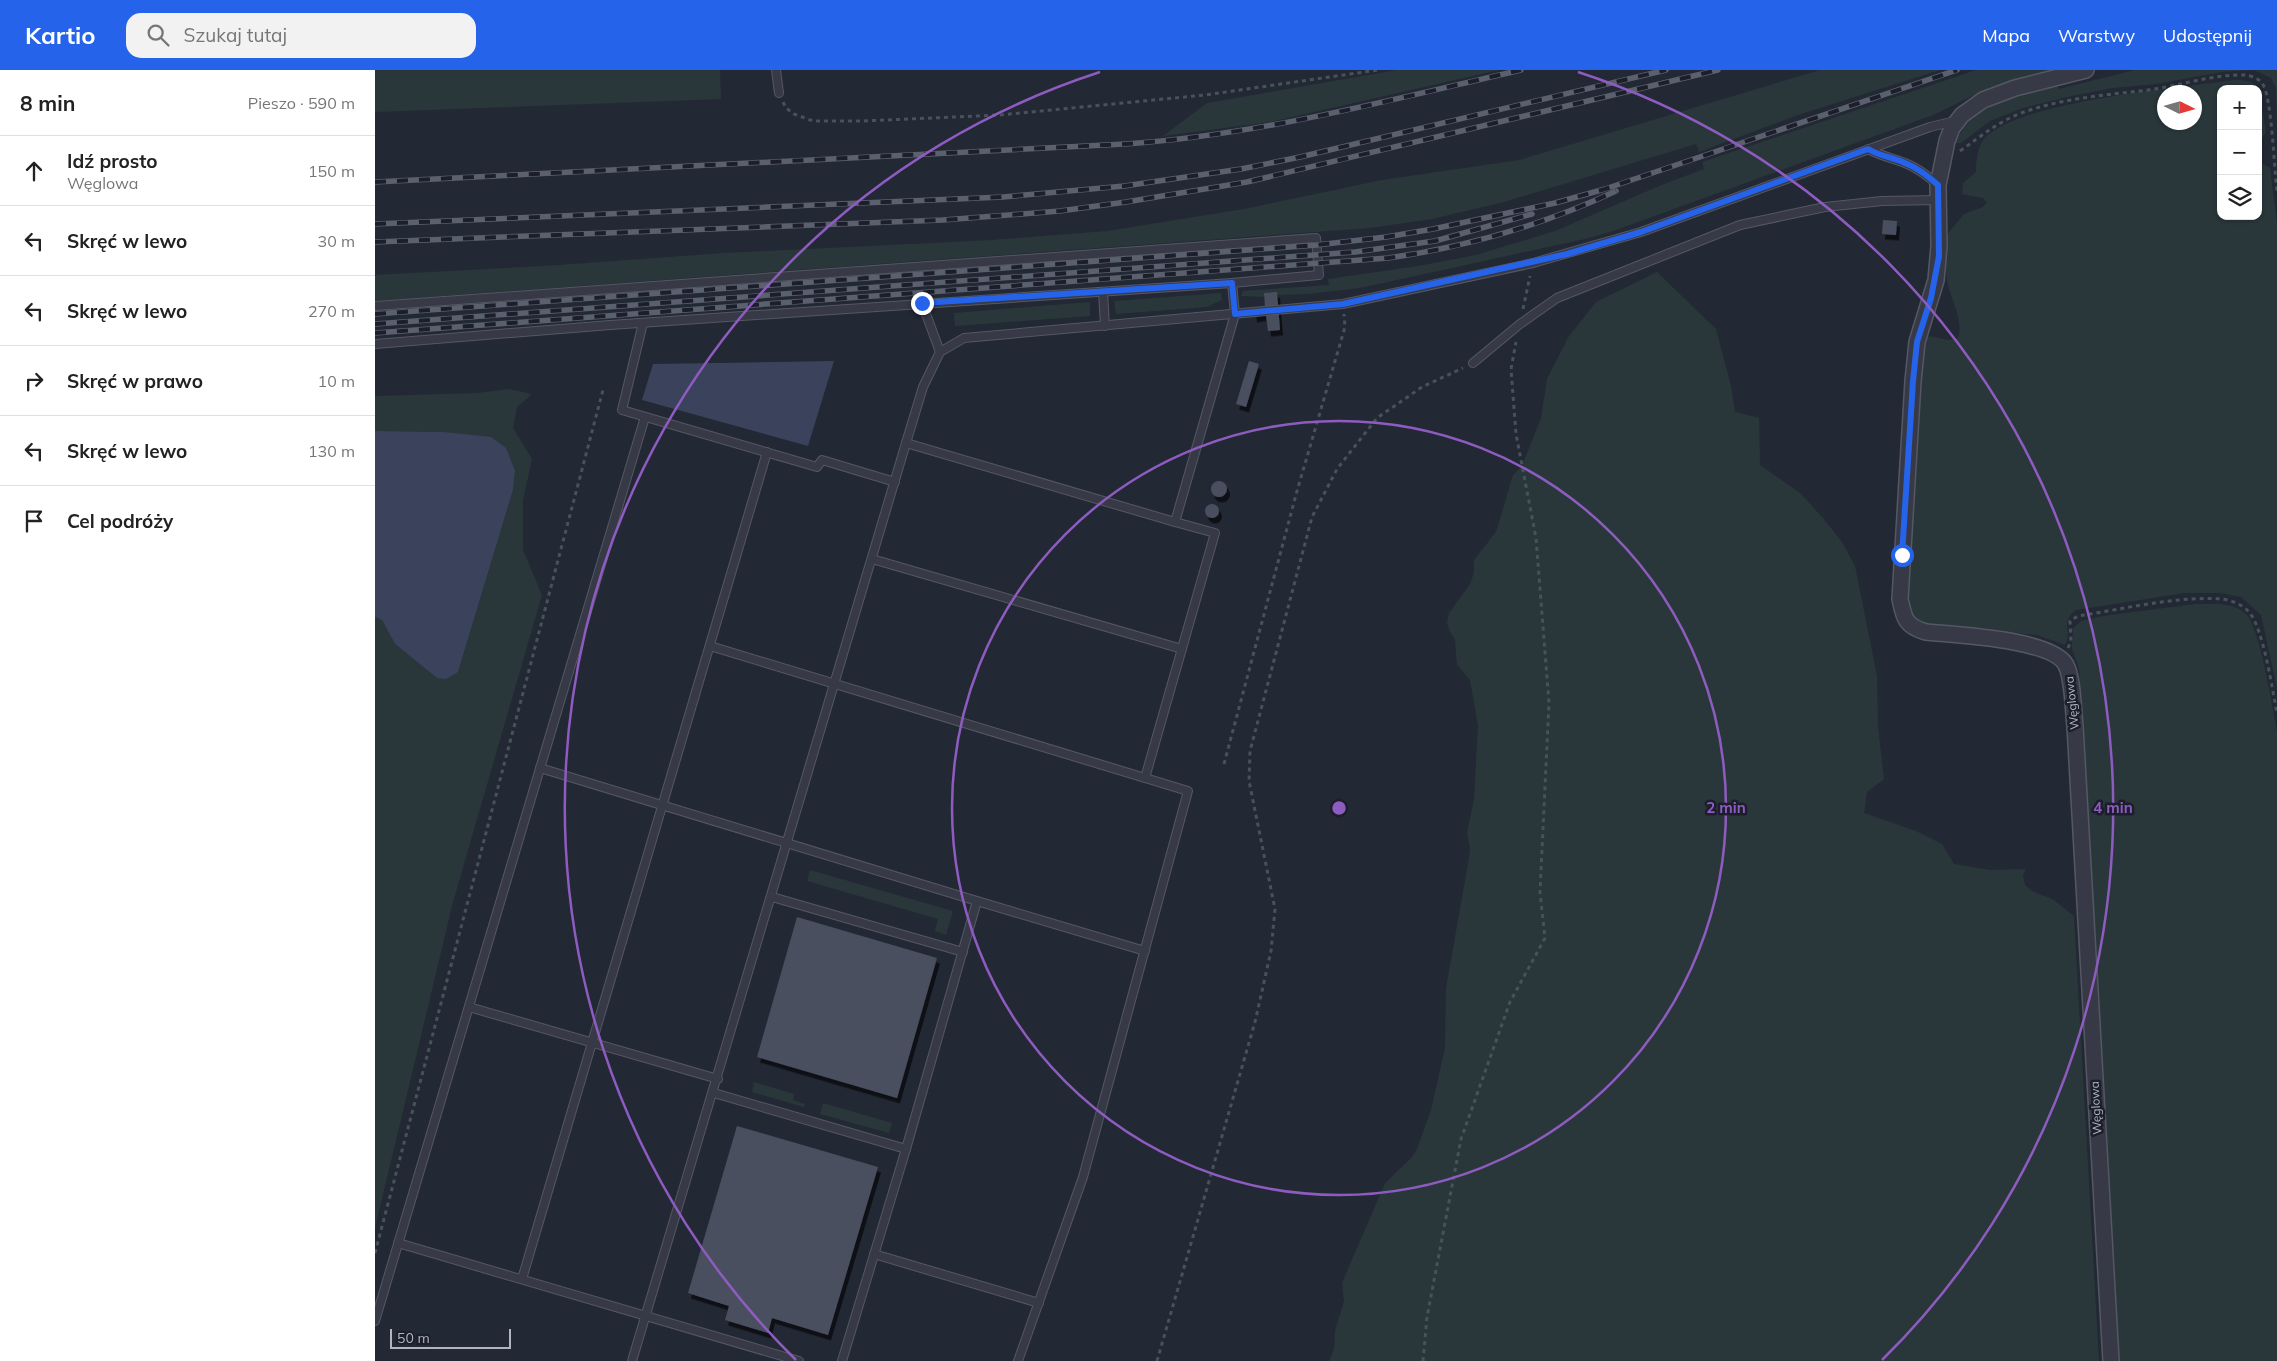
<!DOCTYPE html>
<html lang="pl">
<head>
<meta charset="utf-8">
<style>
	:root { --surface:#fff; --page:#f2f2f2; --text:#222; --muted:#767676; --line:#e0e0e0; --accent:#2563eb }
	body { margin:0; font-family:Mulish,sans-serif; background:var(--page); color:var(--text) }
	.controls { position:absolute; right:15px; top:15px; display:grid; overflow:hidden; border-radius:10px; box-shadow:0 1px 4px #0004 }
	.controls button { width:45px; height:45px; display:grid; place-items:center; padding:0; border:0; border-bottom:1px solid var(--line); background:var(--surface); color:var(--text); font:25px sans-serif }
	.compass { position:absolute; left:1782px; top:15px; width:45px; height:45px; border-radius:50%; background:var(--surface); box-shadow:0 1px 4px #0004; rotate:95deg }
	.scale { position:absolute; left:15px; bottom:12px; width:121px; box-sizing:border-box; padding-left:5px; border:2px solid #b1b5c2; border-top:0; font-size:14px; line-height:18px; white-space:nowrap; color:#b1b5c2; -webkit-text-stroke:4px #1c1f2b; paint-order:stroke }
	.stop { position:absolute; width:15px; height:15px; margin:-11px; border:4px solid #2563eb; border-radius:50%; background:#fff }
	.stop.end { background:#2563eb; border-color:#fff; box-shadow:0 1px 5px #0008 }
	.list { margin:0; padding:0; list-style:none }
	h2 { display:flex; justify-content:space-between; align-items:center; height:65px; margin:0; padding:0 20px; font-size:21px }
	h2 small { font-size:16px; font-weight:400; color:var(--muted) }
	.list li { display:grid; grid-template-columns:32px 1fr auto; gap:15px; align-items:center; box-sizing:border-box; height:70px; padding:0 20px; border-top:1px solid var(--line) }
	.list b { display:block; font-size:19px; white-space:nowrap }
	.list p { margin:0; font-size:16px; white-space:nowrap; color:var(--muted) }
	.list em { font-size:16px; font-style:normal; color:var(--muted) }
	.icon { flex:none; width:28px; height:28px; fill:none; stroke:currentColor; stroke-width:2; stroke-linecap:round; stroke-linejoin:round }
	.map { position:relative; flex:none; width:1902px; height:1291px; overflow:hidden }
	header { display:flex; align-items:center; gap:30px; box-sizing:border-box; height:70px; padding:0 25px; background:var(--accent); color:#fff }
	header strong { font-size:24px }
	nav { display:flex; gap:28px; margin-inline-start:auto; font-size:18px }
	.search { width:350px; height:45px; background:var(--page); display:flex; align-items:center; gap:12px; box-sizing:border-box; padding:0 18px; border-radius:15px; color:var(--muted); font-size:19px }
	main { display:flex }
	aside { flex:1; background:var(--surface) }
	.map>svg:first-child { display:block }
</style>
</head>
<body>
<header>
<strong>Kartio</strong>
<div class="search"><svg class="icon" aria-label="search" viewBox="0 0 24 24"><circle cx="10" cy="10" r="6"/><path d="M15 15l6 6"/></svg>Szukaj tutaj</div>
<nav><a>Mapa</a><a>Warstwy</a><a>Udostępnij</a></nav>
</header>
<main>
<aside>
<h2>8 min<small>Pieszo · 590 m</small></h2>
<ul class="list">
<li><svg class="icon" aria-label="ahead" viewBox="0 0 24 24"><path d="M12 20V5M6 11l6-6 6 6"/></svg><div><b>Idź prosto</b><p>Węglowa</p></div><em>150 m</em></li>
<li><svg class="icon" aria-label="left" viewBox="0 0 24 24"><path d="M17 20v-9H6M10 6l-5 5 5 5"/></svg><div><b>Skręć w lewo</b></div><em>30 m</em></li>
<li><svg class="icon" aria-label="left" viewBox="0 0 24 24"><path d="M17 20v-9H6M10 6l-5 5 5 5"/></svg><div><b>Skręć w lewo</b></div><em>270 m</em></li>
<li><svg class="icon" aria-label="right" viewBox="0 0 24 24"><path d="M7 20v-9h11M14 6l5 5-5 5"/></svg><div><b>Skręć w prawo</b></div><em>10 m</em></li>
<li><svg class="icon" aria-label="left" viewBox="0 0 24 24"><path d="M17 20v-9H6M10 6l-5 5 5 5"/></svg><div><b>Skręć w lewo</b></div><em>130 m</em></li>
<li><svg class="icon" aria-label="arrive" viewBox="0 0 24 24"><path d="M6 21V4h12l-3 4 3 4H6"/></svg><div><b>Cel podróży</b></div></li>
</ul>
</aside>
<div class="map">
<svg width="1902" height="1291" viewBox="0 0 1902 1291">
	<defs>
		<filter id="shadow"><feDropShadow dx="3" dy="5.5" stdDeviation="0" flood-color="#0009"/></filter>
	</defs>
	<rect width="100%" height="100%" fill="#232835"/>
	<g fill="#29373a" fill-rule="evenodd">
		<path d="M0 0H345L346 29 0 42Z"/>
		<path d="M1022 0H1124L895 52 788 66 832 33Z"/>
		<path d="M1445 0H1565L1423 45 1324 82 1321 74 1129 132 1057 149 995 158 0 231V205L184 195 349 183 617 170 732 161 869 139 1007 110 1144 90Z"/>
		<path d="M1601 0H1676L1597 26 1558 45 1238 161 1210 169 985 218 934 224 902 225 889 223V227L866 226 868 221 954 215 953 209 1043 196 1101 185 1180 161 1284 116 1329 99 1327 92Z"/>
		<path d="M1760 0H1902V58L1901 18 1896 8 1879 0 1847 2 1781 14 1737 18 1692 27 1648 38 1615 51 1586 73H1580C1585 65 1589 56 1595 50 1613 31 1657 23 1682 16L1684 19Z"/>
		<path d="M1860 10C1869 10 1878 10 1884 19L1891 62 1883 75V19H1846V146H1883V91L1895 98 1902 153V618L1886 545 1866 527 1846 523H1810L1701 540C1684 553 1698 560 1690 575L1662 565 1551 555C1539 550 1535 544 1532 530L1547 279 1549 270 1555 266 1572 270 1582 269C1591 254 1574 226 1572 209 1570 195 1570 180 1571 166L1589 144 1608 137 1612 132 1608 128 1587 124 1588 113 1601 102C1601 92 1602 81 1607 72 1631 32 1811 17 1860 10ZM1790 22H1820V52H1790Z"/>
		<path d="M1282 202 1341 259 1356 316 1360 342 1384 348 1385 395 1425 423 1448 448 1467 472 1480 496 1502 606 1503 657 1509 709 1492 722 1489 743 1541 761 1567 774 1579 794 1615 800 1651 799 1648 805 1650 815 1657 821 1679 830 1699 846 1724 1291H954L959 1279 960 1261 969 1231 967 1213 1010 1113 1037 1087 1042 1079 1056 1040 1070 978 1071 918 1094 788 1095 778 1092 763 1099 729 1103 656 1095 610 1082 595 1080 569 1075 562 1072 552 1074 543 1095 514 1099 503V490L1121 462 1138 405 1147 396 1166 348 1172 309 1194 266 1221 232Z"/>
		<path d="M846 223 847 230 832 237 741 244 739 231Z"/>
		<path d="M715 232V246L580 256 579 243Z"/>
		<path d="M134 319 157 324 142 337 138 358 157 389 148 430V480L167 525 78 832 0 1158V547L7 550 20 574 62 608 83 602 138 420 140 401 68 362 0 361V326L103 323Z"/>
		<path d="M1820 534C1837 534 1859 531 1872 545 1885 560 1898 639 1902 661V1291H1740L1710 708C1709 672 1707 636 1704 600 1703 592 1698 585 1697 578 1696 573 1699 567 1697 559L1706 551 1728 546Z"/>
		<path d="M435 800 578 841 571 865 560 861 563 849 432 811Z"/>
		<path d="M379 1012 419 1024 418 1030 430 1034 429 1037 377 1022Z"/>
		<path d="M448 1033 517 1053 514 1063 445 1044Z"/>
	</g>
	<g fill="#3b435c">
		<path d="M459 291 433 376 267 330 278 294Z"/>
		<path d="M0 361 68 362 116 367 131 378 140 401 138 420 83 602 71 609 62 608 20 574 7 550 0 547Z"/>
	</g>
	<g fill="#4a4f5f" filter="url(#shadow)">
		<path d="M1508 150 1522 151 1521 165 1507 164Z"/>
		<path d="M902 222 905 260 893 261 891 245 879 247 878 238 890 237 889 223Z"/>
		<path d="M874 291 884 294 871 337 861 334Z"/>
		<circle cx="844" cy="419" r="8"/>
		<circle cx="837" cy="441" r="7"/>
		<path d="M422 847 562 888 522 1028 382 987Z"/>
		<path d="M362 1056 503 1097 453 1265 397 1248 393 1263 350 1250 354 1236 313 1223Z"/>
	</g>
	<g fill="none" stroke-linecap="round" stroke-linejoin="round">
		<g stroke="#545864" stroke-width="10">
			<g id="service">
				<path d="M401 0 404 23"/>
				<path d="M1493 79C1506 86 1517 88 1530 93 1543 98 1553 106 1563 115"/>
				<path d="M728 222 730 256"/>
				<path d="M547 233 565 282"/>
				<path d="M0 236 941 168 944 205 857 213 860 244 800 452 840 463 770 708"/>
				<path d="M268 253 247 340 442 397 447 390 520 412"/>
				<path d="M0 274 235 255 857 213"/>
				<path d="M1098 293 1145 254 1182 228 1365 155 1450 137 1507 131 1564 130"/>
				<path d="M531 373 800 452"/>
				<path d="M497 489 807 579"/>
				<path d="M335 576 813 721 708 1107 643 1291"/>
				<path d="M165 698 602 831 531 1079 339 1023"/>
				<path d="M397 827 588 882"/>
				<path d="M602 831 770 881"/>
				<path d="M94 937 343 1009"/>
				<path d="M23 1173 424 1291"/>
				<path d="M499 1184 664 1233"/>
				<path d="M147 1209 392 382"/>
				<path d="M0 1251 270 347"/>
				<path d="M257 1291 531 373 548 317 565 282 589 268 968 234 1158 193 1266 162 1555 57 1580 51"/>
				<path d="M467 1291 531 1079"/>
			</g>
		</g>
		<g stroke="#545864" stroke-width="18">
			<path id="minor" d="M1711 0 1640 18 1608 30 1587 45 1577 58 1572 71 1563 115 1564 176 1561 210 1542 272 1538 311 1525 529C1529 548 1530 556 1551 562 1580 565 1677 569 1691 595 1698 609 1698 639 1700 656L1736 1291"/>
		</g>
		<g stroke="#475358" stroke-width="3" stroke-dasharray="4 4" stroke-linecap="butt">
			<path d="M408 32 411 38 419 44 438 51H488L625 45 830 25 1003 0"/>
			<path d="M1585 81C1608 65 1622 52 1649 42 1689 28 1731 25 1773 20 1804 16 1838 4 1870 5 1876 6 1883 8 1887 13 1897 25 1899 100 1902 121"/>
			<path d="M1148 239 1155 206"/>
			<path d="M1693 578 1696 571 1695 551 1703 546C1749 539 1800 526 1847 529 1856 530 1868 535 1874 542 1888 557 1898 622 1902 644"/>
			<path d="M849 694 922 421 970 257 969 244"/>
			<path d="M0 1183 228 320"/>
			<path d="M782 1291 880 952 896 881 900 839 874 711 875 681 937 447 962 399 1002 348 1047 317 1088 298"/>
			<path d="M1048 1291 1052 1247 1086 1069 1135 932 1170 868 1165 822 1174 633 1161 468 1141 364 1136 299 1141 272"/>
		</g>
		<use href="#service" stroke="#373a46" stroke-width="8"/>
		<use href="#minor" stroke="#373a46" stroke-width="15"/>
		<g stroke="#5b606e" stroke-width="5.5">
			<g id="rail">
				<path d="M0 112 750 74C884 65 1015 30 1146 0"/>
				<path d="M0 154 628 127 749 116 866 99 925 87 1291 0"/>
				<path d="M0 172 568 150 685 141 751 132 872 112 1343 0"/>
				<path d="M0 244 942 175 1011 167 1058 159 1180 133 1230 119 1582 0"/>
				<path d="M0 254 980 182 1060 171 1157 144"/>
				<path d="M0 263 1013 188C1092 177 1168 155 1241 121"/>
			</g>
		</g>
		<use href="#rail" stroke="#1c1f2b" stroke-width="4" stroke-dasharray="11" stroke-linecap="butt"/>
	</g>
	<g fill="none" stroke-linecap="round" stroke-linejoin="round">
		<path stroke="#2563eb" stroke-width="6" d="M547 233 857 213 860 244 968 234 1192 184 1266 162 1493 79C1507 87 1517 87 1530 93 1543 98 1553 106 1563 115L1564 186 1556 228 1542 272 1538 311 1527 485"/>
	</g>
	<g fill="none" stroke="#8e5cc0" stroke-width="2.5">
		<circle cx="964" cy="738" r="387"/>
		<path d="M421 1290A774 774 0 0 1 725 2M1203 2A774 774 0 0 1 1507 1290"/>
	</g>
	<g text-anchor="middle" stroke-width="5" stroke-linejoin="round" paint-order="stroke">
		<g font-size="12" fill="#b1b5c2" stroke="#1c1f2b">
			<text transform="translate(1697 633) rotate(-96)" y="4">Węglowa</text>
			<text transform="translate(1721 1038) rotate(-93)" y="4">Węglowa</text>
		</g>
	</g>
	<circle cx="964" cy="738" r="8" fill="#8e5cc0" stroke="#1c1f2b" stroke-width="2.5"/>
	<g font-size="15" text-anchor="middle" font-weight="bold" fill="#8e5cc0" stroke="#1c1f2b" stroke-width="5" stroke-linejoin="round" paint-order="stroke">
		<text x="1351" y="743">2 min</text>
		<text x="1738" y="743">4 min</text>
	</g>
</svg>
<div class="controls">
<button>+</button>
<button>−</button>
<button><svg class="icon" aria-label="layers" viewBox="0 0 24 24"><path d="M12 4l9 5-9 5-9-5zM3 14l9 5 9-5"/></svg></button>
</div>
<svg class="compass" viewBox="-18 -18 36 36"><path d="M0-13l5 13h-10z" fill="#e53935"/><path d="M0 13l5-13h-10z" fill="#767676"/></svg>
<div class="scale">50 m</div>
<div class="stop" style="left:1527px;top:485px"></div>
<div class="stop end" style="left:547px;top:233px"></div>
</div>
</main>
</body>
</html>
